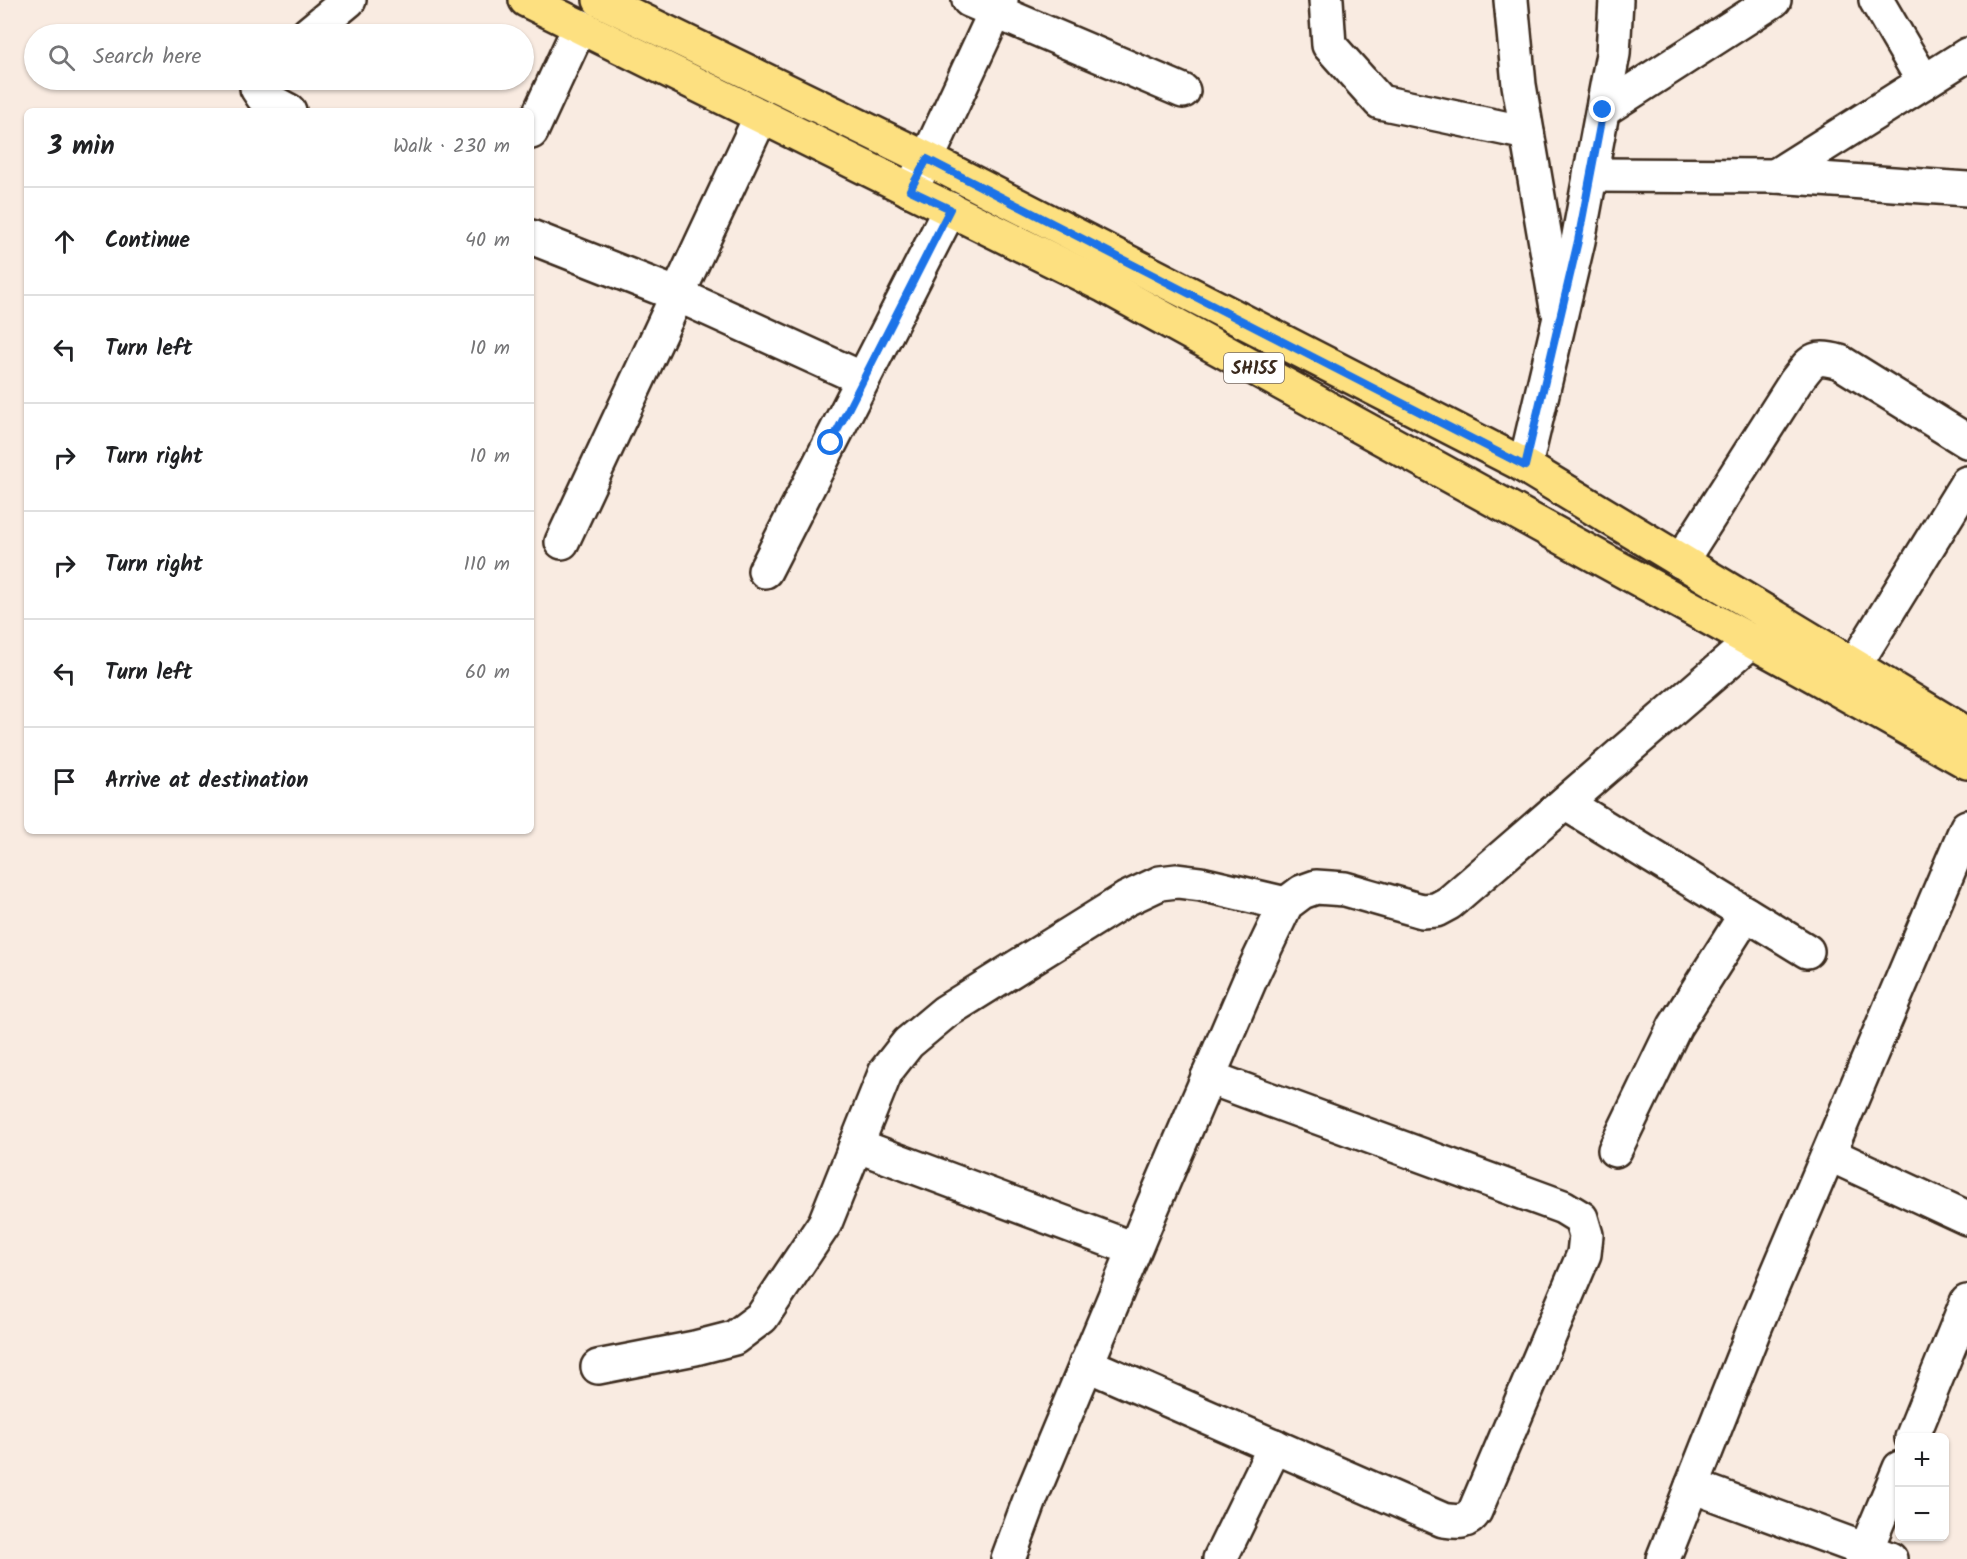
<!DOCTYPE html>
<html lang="en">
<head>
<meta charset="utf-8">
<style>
	:root { --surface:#fff; --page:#f6f6f6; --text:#202124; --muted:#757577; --line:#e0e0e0 }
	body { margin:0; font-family:Kalam,sans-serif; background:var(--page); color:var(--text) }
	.controls { position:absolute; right:18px; bottom:18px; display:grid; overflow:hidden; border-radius:9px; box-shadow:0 2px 4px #0004 }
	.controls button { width:54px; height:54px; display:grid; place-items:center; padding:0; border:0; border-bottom:2px solid var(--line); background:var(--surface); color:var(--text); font:30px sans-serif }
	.stop { position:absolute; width:18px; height:18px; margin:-14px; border:4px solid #1a73e8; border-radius:50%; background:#fff }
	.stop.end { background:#1a73e8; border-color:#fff; box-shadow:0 2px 6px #0008 }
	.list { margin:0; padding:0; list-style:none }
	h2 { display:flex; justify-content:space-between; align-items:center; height:78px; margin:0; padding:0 24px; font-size:26px }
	h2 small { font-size:20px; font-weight:400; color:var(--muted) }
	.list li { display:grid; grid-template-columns:39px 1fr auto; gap:18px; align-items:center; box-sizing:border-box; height:108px; padding:0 24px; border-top:2px solid var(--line) }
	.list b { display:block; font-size:22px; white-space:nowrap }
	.list em { font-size:20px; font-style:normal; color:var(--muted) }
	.icon { flex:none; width:33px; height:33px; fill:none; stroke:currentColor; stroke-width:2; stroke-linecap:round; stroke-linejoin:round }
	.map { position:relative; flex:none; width:1967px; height:1559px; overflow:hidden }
	.search { position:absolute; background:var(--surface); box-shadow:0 2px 4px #0004; left:24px; top:24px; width:510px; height:66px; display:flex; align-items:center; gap:15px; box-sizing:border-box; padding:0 21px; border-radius:33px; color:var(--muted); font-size:22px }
	.panel { position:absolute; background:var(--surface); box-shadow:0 2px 4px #0004; left:24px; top:108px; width:510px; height:726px; border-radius:9px }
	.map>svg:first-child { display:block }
</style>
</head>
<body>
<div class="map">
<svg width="1967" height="1559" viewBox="0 0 1967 1559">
	<rect width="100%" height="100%" fill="#f9ebe1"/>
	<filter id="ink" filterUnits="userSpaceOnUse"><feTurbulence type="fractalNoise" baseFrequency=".0167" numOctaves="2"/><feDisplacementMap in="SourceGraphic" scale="12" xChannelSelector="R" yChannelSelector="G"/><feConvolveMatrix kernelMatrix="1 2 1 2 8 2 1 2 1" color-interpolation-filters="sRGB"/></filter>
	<g filter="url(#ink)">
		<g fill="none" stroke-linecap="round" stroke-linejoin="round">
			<g stroke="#3b2a1e" stroke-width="38">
				<g id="minor">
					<path d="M969 0 1183 91"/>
					<path d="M1326 0 1329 45 1380 102 1527 133"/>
					<path d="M1511 0 1519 85 1557 308"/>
					<path d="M1876 0 1924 82"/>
					<path d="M308 34 349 0"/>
					<path d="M259 80 257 88 263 97 289 111"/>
					<path d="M1603 110 1774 0"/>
					<path d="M531 132 580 26"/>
					<path d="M1590 175 1775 176 1967 189"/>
					<path d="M1775 176 1967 55"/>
					<path d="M910 190 927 159 1001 0"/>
					<path d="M531 237 678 295 863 379"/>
					<path d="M1525 466 1578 241 1613 54 1616 0"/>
					<path d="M562 542 761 116"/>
					<path d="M1681 561 1796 381C1812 361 1813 354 1840 362L1967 441"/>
					<path d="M765 571 950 209"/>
					<path d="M1854 666 1967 483"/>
					<path d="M1565 803 1807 951"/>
					<path d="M856 1145 1134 1249"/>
					<path d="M1615 1150 1675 1026 1746 914"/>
					<path d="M1829 1154 1967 1218"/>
					<path d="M1086 1364 1443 1520C1457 1522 1467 1524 1475 1511L1584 1254 1586 1235 1581 1218 1563 1207 1208 1077"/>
					<path d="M598 1367 695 1348 734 1338 762 1317 825 1223 886 1071 908 1043 945 1012 1126 899 1160 883 1177 881 1201 884 1286 904"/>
					<path d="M1912 1438 1967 1302"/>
					<path d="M1692 1486 1890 1559"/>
					<path d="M1008 1559 1031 1497 1152 1208 1252 975 1286 904 1302 892 1316 887 1345 889 1422 911 1436 910 1449 903 1752 641"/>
					<path d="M1220 1559 1275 1446"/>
					<path d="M1663 1559 1755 1327 1967 827"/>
					<path d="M1862 1559 1900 1468"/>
				</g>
			</g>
			<g stroke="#3b2a1e" stroke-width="38">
				<g id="primary">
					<path d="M526 0 1105 286 1813 675 1967 762"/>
					<path d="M600 0 927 159 1516 461 1967 734"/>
				</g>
			</g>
			<use href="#minor" stroke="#fff" stroke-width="33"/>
			<use href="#primary" stroke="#fde080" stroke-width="33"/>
		</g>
	</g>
	<g fill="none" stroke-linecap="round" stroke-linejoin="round" filter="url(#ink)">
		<path stroke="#1a73e8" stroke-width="8" d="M831 443 950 209 910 190 927 159 1525 466 1578 241 1603 110"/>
	</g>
	<g text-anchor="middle" stroke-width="4.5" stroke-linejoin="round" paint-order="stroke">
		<rect fill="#fff" stroke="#766a62" stroke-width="1.5" x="1224" y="353" width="60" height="30" rx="4.5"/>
		<g font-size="18" font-weight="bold" fill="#3b2a1e">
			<text x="1254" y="374">SH155</text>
		</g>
	</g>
</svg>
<div class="controls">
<button>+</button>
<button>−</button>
</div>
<div class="stop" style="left:831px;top:443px"></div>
<div class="stop end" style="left:1603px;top:110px"></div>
<div class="search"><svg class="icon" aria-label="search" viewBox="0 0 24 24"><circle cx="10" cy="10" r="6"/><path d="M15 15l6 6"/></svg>Search here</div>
<section class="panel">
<h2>3 min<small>Walk · 230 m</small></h2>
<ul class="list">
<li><svg class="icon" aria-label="ahead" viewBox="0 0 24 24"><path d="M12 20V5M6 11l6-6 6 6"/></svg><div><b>Continue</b></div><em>40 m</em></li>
<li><svg class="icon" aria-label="left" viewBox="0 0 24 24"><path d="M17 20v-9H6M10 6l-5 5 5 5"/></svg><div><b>Turn left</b></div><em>10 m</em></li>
<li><svg class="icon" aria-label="right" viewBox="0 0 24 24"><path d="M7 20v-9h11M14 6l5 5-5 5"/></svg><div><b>Turn right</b></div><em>10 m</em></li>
<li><svg class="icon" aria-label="right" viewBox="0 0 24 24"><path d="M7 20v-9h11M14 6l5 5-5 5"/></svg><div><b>Turn right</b></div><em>110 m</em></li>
<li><svg class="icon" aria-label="left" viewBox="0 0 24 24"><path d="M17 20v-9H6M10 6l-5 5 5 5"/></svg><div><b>Turn left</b></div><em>60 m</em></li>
<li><svg class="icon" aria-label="arrive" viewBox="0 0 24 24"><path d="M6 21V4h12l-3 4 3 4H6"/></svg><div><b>Arrive at destination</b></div></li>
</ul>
</section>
</div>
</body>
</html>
